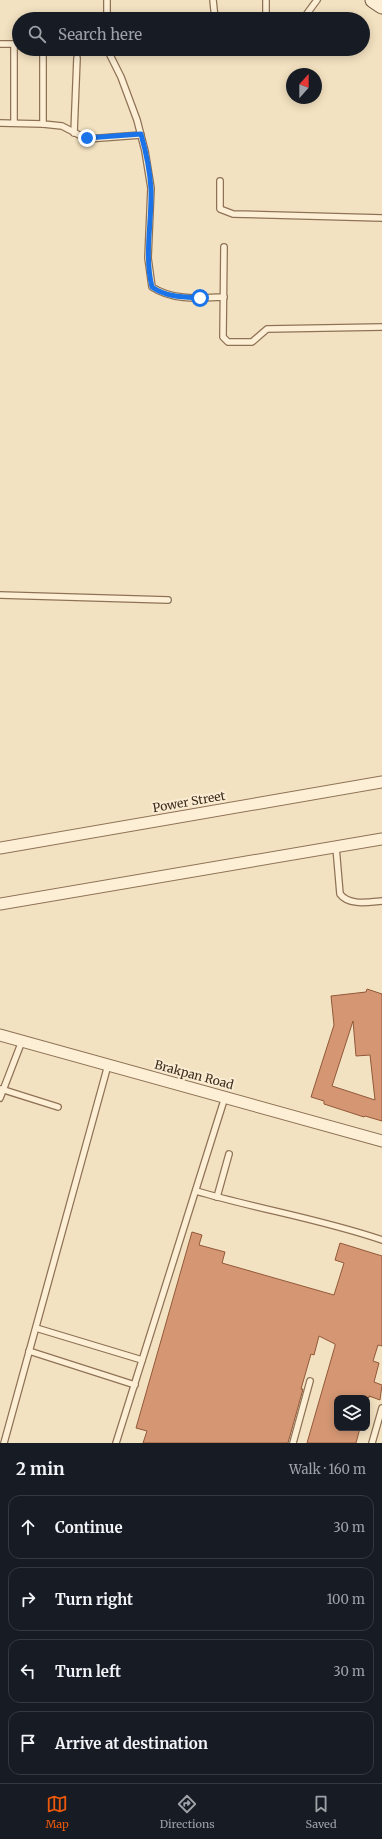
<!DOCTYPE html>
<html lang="en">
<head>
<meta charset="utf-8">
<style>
	:root { --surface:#171b24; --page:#20242c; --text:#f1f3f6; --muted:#9ea1a6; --line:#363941; --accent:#ea580c }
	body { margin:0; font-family:Merriweather,serif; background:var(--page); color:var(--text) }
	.controls { position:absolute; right:12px; bottom:12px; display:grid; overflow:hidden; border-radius:8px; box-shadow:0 2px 10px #0003 }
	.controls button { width:36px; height:36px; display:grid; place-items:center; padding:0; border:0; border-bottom:1px solid var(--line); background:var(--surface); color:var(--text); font:20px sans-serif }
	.compass { position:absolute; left:286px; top:68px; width:36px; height:36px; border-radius:50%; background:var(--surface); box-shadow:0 2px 10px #0003; rotate:21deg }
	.stop { position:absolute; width:12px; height:12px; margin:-9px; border:3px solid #1a73e8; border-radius:50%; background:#fff }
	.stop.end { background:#1a73e8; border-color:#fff; box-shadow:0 1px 4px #0008 }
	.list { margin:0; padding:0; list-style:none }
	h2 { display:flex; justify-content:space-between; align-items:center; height:52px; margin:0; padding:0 16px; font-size:17px }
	h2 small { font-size:13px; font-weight:400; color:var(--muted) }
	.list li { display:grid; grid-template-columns:26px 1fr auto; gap:12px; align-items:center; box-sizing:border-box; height:64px; margin:0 8px 8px; padding:0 8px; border:1px solid var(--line); border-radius:12px }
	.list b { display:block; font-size:15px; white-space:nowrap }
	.list em { font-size:13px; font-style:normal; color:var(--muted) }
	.icon { flex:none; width:22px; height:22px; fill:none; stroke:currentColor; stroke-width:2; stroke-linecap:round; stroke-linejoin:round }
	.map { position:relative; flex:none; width:382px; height:1443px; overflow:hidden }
	.search { position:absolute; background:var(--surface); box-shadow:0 2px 10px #0003; left:12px; right:12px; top:12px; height:44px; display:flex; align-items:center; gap:10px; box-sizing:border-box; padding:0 14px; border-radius:22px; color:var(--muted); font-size:15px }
	.sheet { height:340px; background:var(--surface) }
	nav { display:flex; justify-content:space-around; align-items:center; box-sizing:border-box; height:56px; border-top:1px solid var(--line); background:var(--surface); font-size:11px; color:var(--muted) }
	nav a { display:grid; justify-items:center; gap:2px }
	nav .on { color:var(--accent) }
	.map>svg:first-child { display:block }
</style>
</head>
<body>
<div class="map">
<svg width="382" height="1443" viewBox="0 0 382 1443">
	<rect width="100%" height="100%" fill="#f3e2c1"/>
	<g fill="#d59773" stroke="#915839" fill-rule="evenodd">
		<path d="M367 989 382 994V1121L365 1116 364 1117 324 1104V1101L311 1097 334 1025 331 996 366 992ZM353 1021 356 1056 370 1055 375 1100 332 1086Z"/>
		<path d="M192 1232 202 1235 199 1245 225 1252 222 1263 334 1295 344 1263 335 1260 340 1243 382 1256V1346L378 1345 373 1361 379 1363 374 1382 382 1385 380 1400 369 1396V1398H337V1428H360L356 1443H307L335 1346V1344L319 1336 314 1355 311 1354 301 1389H303L288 1443H143L147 1431 136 1428Z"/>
	</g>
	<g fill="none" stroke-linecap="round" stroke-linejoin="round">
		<g stroke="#8f7256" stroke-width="8">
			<g id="lane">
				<path d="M213 0 215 19"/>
				<path d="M107 19V0"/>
				<path d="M266 19V0"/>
				<path d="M303 19 317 0"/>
				<path d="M0 44H19"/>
				<path d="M43 49V124L62 126 87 139 141 135"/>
				<path d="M109 49 110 55 121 77 137 120 145 151 151 188 148 258 152 287C173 301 200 298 224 297"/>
				<path d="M0 123 43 124"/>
				<path d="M14 123V44"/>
				<path d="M74 133 77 58"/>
				<path d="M220 181V209L233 214 382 218"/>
				<path d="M224 247 223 337 228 342H252L267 329 382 327"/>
				<path d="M0 595 168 600"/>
				<path d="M336 847 340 894C349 906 369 902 382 901"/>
				<path d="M1 1089 58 1107"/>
				<path d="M0 1098 22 1041"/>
				<path d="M196 1191C257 1209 321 1219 382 1240"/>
				<path d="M217 1197 229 1154"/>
				<path d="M36 1328 142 1360"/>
				<path d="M29 1351 135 1385"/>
				<path d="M4 1443 108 1065"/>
				<path d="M116 1443 225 1097"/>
				<path d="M293 1443 310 1381"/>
				<path d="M372 1443 382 1408"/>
			</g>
		</g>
		<g stroke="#8f7256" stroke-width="13">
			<g id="street">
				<path d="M0 848 382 782"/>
				<path d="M0 904 382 839"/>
				<path d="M0 1035 382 1141"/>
			</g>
		</g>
		<g stroke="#71533a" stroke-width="17">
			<path id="secondary" d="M373 0 382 6"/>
		</g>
		<use href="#lane" stroke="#fcefd6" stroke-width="5.5"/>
		<use href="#street" stroke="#fcefd6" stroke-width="11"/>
		<use href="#secondary" stroke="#fcefd6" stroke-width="15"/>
	</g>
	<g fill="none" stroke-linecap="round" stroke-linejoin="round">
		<path stroke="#1a73e8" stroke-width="5" d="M87 138 141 134C146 152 150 171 151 189 152 222 144 255 152 287 166 297 183 297 200 298"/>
	</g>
	<g text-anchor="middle" stroke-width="4" stroke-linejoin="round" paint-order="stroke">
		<g font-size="12" fill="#3d2b1c" stroke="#f9ecd2">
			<text transform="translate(189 802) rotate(-10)" y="4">Power Street</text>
			<text transform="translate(194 1075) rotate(15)" y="4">Brakpan Road</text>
		</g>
	</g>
</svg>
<div class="controls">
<button><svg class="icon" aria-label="layers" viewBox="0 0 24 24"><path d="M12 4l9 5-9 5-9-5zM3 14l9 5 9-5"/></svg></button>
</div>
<svg class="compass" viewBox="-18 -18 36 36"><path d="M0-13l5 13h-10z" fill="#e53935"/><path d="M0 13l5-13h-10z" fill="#9ea1a6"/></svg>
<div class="stop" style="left:200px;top:298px"></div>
<div class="stop end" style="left:87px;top:138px"></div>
<div class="search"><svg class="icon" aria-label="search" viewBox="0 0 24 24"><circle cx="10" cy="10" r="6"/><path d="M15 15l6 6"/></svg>Search here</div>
</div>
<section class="sheet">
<h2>2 min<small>Walk · 160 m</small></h2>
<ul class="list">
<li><svg class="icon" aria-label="ahead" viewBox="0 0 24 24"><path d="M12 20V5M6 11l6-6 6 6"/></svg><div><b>Continue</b></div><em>30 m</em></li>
<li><svg class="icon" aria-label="right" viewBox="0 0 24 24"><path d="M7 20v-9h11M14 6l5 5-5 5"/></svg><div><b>Turn right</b></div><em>100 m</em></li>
<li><svg class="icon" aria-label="left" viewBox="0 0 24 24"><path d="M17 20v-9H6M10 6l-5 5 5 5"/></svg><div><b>Turn left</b></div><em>30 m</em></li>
<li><svg class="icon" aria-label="arrive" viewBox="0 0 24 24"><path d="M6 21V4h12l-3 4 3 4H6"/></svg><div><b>Arrive at destination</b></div></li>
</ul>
</section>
<nav>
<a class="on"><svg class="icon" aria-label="map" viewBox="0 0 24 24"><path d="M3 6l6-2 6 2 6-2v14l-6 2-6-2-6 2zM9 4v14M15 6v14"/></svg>Map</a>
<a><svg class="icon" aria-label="directions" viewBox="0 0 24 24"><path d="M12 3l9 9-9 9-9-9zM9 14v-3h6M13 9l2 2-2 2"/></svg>Directions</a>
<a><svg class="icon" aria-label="saved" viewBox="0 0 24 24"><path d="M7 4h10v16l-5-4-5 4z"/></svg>Saved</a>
</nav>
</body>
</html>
